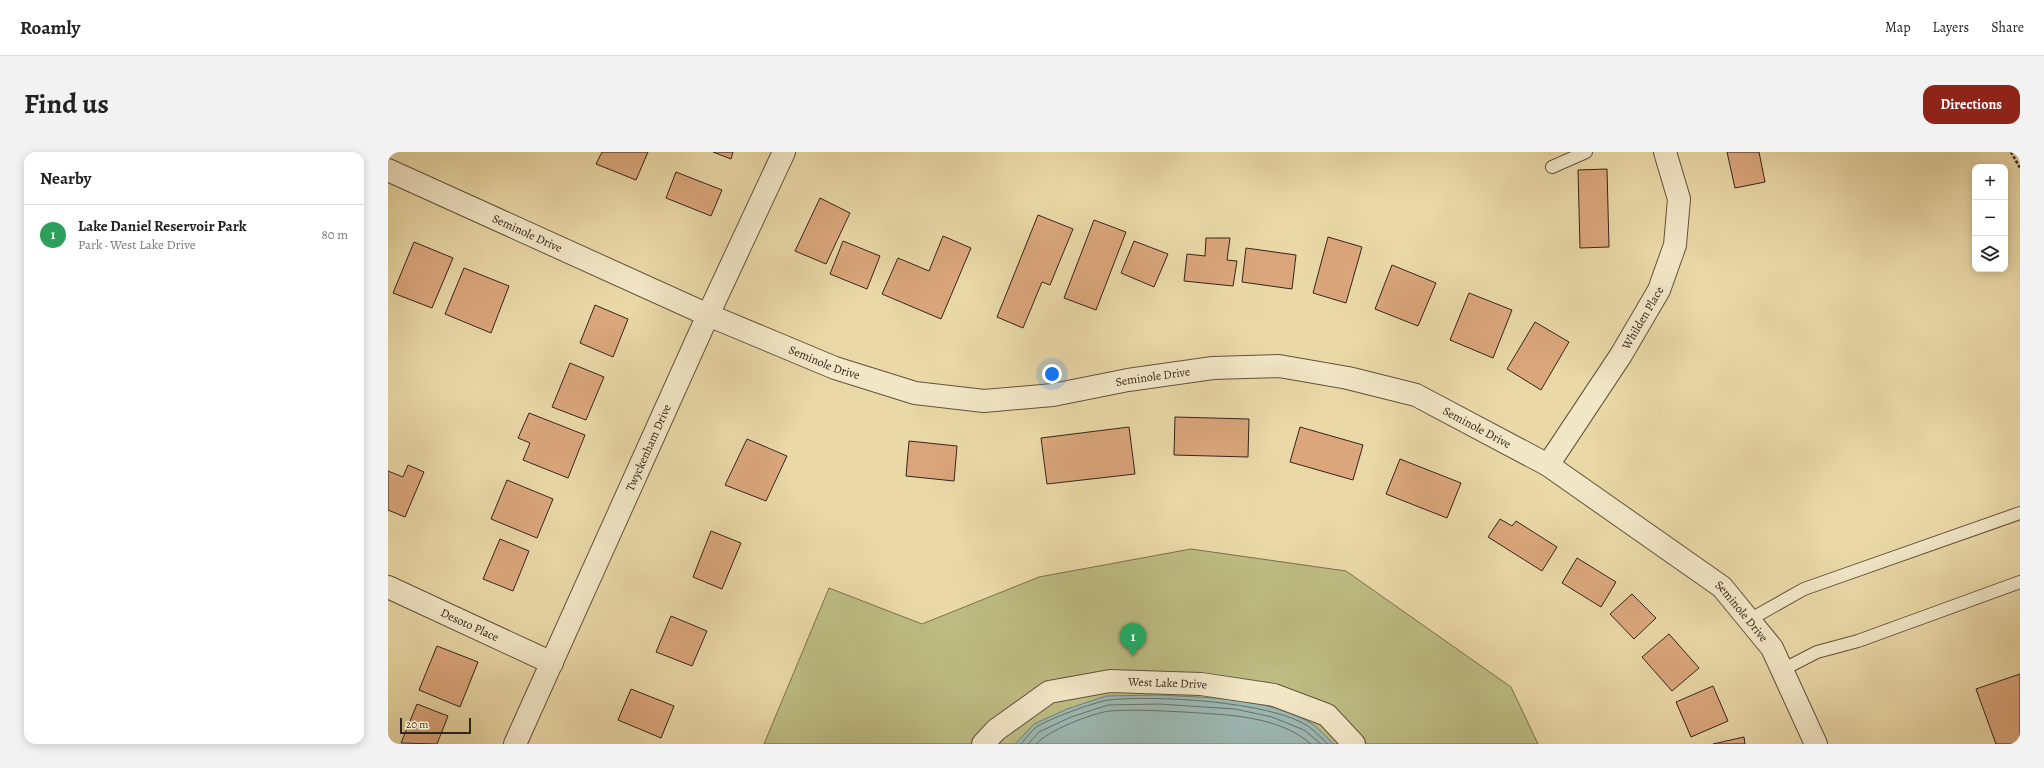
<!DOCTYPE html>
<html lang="en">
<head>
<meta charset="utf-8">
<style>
	:root { --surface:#fff; --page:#f2f2f2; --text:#222; --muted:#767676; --line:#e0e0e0; --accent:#8f2418 }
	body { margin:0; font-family:Alegreya,serif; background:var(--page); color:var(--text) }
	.controls { position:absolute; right:12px; top:12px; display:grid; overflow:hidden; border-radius:8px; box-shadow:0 2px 10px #0003 }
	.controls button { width:36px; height:36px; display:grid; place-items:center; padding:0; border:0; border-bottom:1px solid var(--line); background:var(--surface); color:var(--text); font:20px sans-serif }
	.scale { position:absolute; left:12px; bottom:10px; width:71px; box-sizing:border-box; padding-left:4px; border:2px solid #342519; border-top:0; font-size:11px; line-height:14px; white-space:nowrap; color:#342519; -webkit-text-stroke:3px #f1e6c6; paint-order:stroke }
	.you { position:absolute; left:664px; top:222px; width:14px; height:14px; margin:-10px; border:3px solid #fff; border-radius:50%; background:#1a73e8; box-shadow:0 0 0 6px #1a73e833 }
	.badge { display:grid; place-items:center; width:26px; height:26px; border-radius:50%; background:var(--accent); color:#fff; font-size:13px; font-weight:700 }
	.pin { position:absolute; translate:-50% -33px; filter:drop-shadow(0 1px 2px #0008) }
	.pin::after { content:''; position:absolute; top:21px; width:14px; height:12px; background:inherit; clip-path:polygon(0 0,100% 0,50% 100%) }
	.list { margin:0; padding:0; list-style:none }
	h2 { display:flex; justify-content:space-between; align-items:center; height:52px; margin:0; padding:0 16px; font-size:17px }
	h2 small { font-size:13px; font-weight:400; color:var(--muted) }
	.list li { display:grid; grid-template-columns:26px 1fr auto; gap:12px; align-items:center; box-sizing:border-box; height:60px; padding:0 16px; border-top:1px solid var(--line) }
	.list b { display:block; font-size:15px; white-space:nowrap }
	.list p { margin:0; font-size:13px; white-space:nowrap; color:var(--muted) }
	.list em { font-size:13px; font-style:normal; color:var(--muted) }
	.icon { flex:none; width:22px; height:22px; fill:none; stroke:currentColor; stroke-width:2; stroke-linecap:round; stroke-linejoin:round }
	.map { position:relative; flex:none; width:1632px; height:592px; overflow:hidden; border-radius:12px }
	header { display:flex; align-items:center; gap:24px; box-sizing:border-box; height:56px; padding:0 20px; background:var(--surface); border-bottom:1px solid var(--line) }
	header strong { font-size:19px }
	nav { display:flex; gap:22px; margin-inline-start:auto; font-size:14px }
	.intro { display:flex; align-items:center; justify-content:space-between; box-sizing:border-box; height:96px; padding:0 24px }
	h1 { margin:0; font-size:28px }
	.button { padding:10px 18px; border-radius:12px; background:var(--accent); color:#fff; font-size:14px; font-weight:700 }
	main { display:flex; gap:24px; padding:0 24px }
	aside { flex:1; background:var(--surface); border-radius:12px; box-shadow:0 2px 10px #0003 }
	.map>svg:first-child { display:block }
</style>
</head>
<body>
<header>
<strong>Roamly</strong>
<nav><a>Map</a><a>Layers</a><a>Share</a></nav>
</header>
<div class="intro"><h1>Find us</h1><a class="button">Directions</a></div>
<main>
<aside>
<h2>Nearby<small></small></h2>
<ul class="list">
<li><span class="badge" style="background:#2e9e5b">1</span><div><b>Lake Daniel Reservoir Park</b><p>Park · West Lake Drive</p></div><em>80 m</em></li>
</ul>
</aside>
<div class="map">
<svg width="1632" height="592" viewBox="0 0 1632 592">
	<rect width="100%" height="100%" fill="#ead8a7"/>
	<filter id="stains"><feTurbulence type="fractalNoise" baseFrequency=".005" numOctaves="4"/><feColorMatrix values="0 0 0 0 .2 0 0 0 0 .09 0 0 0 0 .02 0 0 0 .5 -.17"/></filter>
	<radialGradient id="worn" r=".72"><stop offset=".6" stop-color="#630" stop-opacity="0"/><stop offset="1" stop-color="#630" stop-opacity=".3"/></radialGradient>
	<path fill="#bdbc83" stroke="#78704e" d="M803 397 958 419 1123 535 1150 592H376L441 436 534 472 651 425Z"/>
	<path fill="#9cb8b2" stroke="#727d75" d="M771 543C821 546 876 545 921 570 930 575 938 585 946 592H627L646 572 679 557 718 544Z"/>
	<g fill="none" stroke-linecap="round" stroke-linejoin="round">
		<g stroke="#686e66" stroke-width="1">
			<path d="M633 592C637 587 642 581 647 576 657 568 707 550 720 548 766 543 881 549 920 574 927 579 933 586 940 592"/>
			<path d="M640 592 651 580 683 565 720 553 771 552 847 557 884 565 916 578 933 592"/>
			<path d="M648 592C659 579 704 561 722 559 746 557 772 559 796 560 838 563 890 563 923 592"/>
		</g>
	</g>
	<g fill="#dba67c" stroke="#342519">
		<path d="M214 0H260L248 28 208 12Z"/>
		<path d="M325 0H345L343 7Z"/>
		<path d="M1339 0H1371L1377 30 1347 36Z"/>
		<path d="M1219 17 1221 95 1192 96 1190 18Z"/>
		<path d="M288 20 334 38 323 64 278 46Z"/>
		<path d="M432 46 462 61 438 112 407 99Z"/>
		<path d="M650 63 685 77 662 133 654 130 635 176 609 165Z"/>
		<path d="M706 68 738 80 708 158 676 146Z"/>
		<path d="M555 84 583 96 553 167 494 142 510 106 541 119Z"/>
		<path d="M940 85 974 95 958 151 925 141Z"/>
		<path d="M818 86H842L839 108 849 109 845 134 796 129 799 102 817 104Z"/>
		<path d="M455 89 492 104 479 137 442 122Z"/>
		<path d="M746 89 780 102 766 135 733 121Z"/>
		<path d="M26 90 65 106 44 156 5 141Z"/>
		<path d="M858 96 908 103 904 137 854 130Z"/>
		<path d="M1004 113 1048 131 1030 174 987 157Z"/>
		<path d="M76 116 121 134 103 181 57 162Z"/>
		<path d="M1081 141 1124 158 1105 206 1062 188Z"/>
		<path d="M207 153 240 167 225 205 192 191Z"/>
		<path d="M1147 170 1181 190 1153 238 1119 217Z"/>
		<path d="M182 211 216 225 198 268 164 255Z"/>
		<path d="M141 261 197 283 180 326 135 308 142 291 130 286Z"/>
		<path d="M787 265 861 267 860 305 786 303Z"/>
		<path d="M741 275 747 322 659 332 653 286Z"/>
		<path d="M912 275 975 293 965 328 902 310Z"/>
		<path d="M359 287 399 304 378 349 337 333Z"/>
		<path d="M521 289 569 294 566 329 518 324Z"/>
		<path d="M1012 307 1073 331 1059 366 998 342Z"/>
		<path d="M20 313 36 320 17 365 0 358V319L15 325Z"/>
		<path d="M119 328 165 347 149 386 103 367Z"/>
		<path d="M1112 367 1124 374 1128 369 1169 395 1154 419 1100 385Z"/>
		<path d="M323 379 353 391 334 437 305 425Z"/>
		<path d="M112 387 141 399 125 439 95 427Z"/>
		<path d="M1189 406 1228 430 1213 455 1174 431Z"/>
		<path d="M1244 442 1268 466 1246 487 1222 462Z"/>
		<path d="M283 464 319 479 304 514 268 500Z"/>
		<path d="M1281 482 1311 516 1284 539 1254 505Z"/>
		<path d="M49 494 90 510 72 555 31 538Z"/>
		<path d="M1632 522V592H1608L1588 537Z"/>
		<path d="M1325 534 1340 569 1303 585 1288 550Z"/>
		<path d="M243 537 286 554 273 586 230 568Z"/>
		<path d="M29 552 60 564 49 592 13 591Z"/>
		<path d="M1356 585 1357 592H1325Z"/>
	</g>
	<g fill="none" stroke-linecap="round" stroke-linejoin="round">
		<g stroke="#62523c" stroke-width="14">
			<g id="lane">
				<path d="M1164 15 1198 0"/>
				<path d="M1361 468 1416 437 1632 361"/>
				<path d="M1394 518 1429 500 1470 489 1632 430"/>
			</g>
		</g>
		<g stroke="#62523c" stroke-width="24">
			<g id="street">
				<path id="s1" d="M0 18 320 163 447 216 527 241 596 249 665 243 740 228 825 216 891 214 960 226 1028 243 1160 313 1334 435 1384 496 1428 592"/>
				<path id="s2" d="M1160 313 1233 203 1271 138 1287 93 1291 47 1277 0"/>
				<path id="s3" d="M0 435 164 511"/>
				<path id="s4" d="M127 592 320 163 396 0"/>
				<path id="s5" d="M595 592 608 578 661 540 722 529 813 532 886 543 939 563 966 592"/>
			</g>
		</g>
		<path stroke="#342519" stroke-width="2.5" stroke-dasharray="3 2" stroke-linecap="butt" d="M1623 0 1632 16"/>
		<use href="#lane" stroke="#f1e6c6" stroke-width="12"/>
		<use href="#street" stroke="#f1e6c6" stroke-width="22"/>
	</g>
	<g text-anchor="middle" stroke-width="3.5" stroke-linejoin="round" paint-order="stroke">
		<g font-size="12" fill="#342519" stroke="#f1e6c6">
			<text dy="4" stroke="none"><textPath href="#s1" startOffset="153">Seminole Drive</textPath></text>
			<text dy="4" stroke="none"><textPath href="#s2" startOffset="175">Whilden Place</textPath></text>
			<text dy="4" stroke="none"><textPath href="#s1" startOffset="477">Seminole Drive</textPath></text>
			<text dy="4" stroke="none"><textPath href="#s1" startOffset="813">Seminole Drive</textPath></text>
			<text dy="4" stroke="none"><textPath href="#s1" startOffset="1149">Seminole Drive</textPath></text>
			<text dy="4" stroke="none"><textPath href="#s4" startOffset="325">Twyckenham Drive</textPath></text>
			<text dy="4" stroke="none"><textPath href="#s1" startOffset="1473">Seminole Drive</textPath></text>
			<text dy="4" stroke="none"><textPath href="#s3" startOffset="90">Desoto Place</textPath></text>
			<text dy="4" stroke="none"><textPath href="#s5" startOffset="204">West Lake Drive</textPath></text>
		</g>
	</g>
	<rect width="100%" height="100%" filter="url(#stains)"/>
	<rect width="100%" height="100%" fill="url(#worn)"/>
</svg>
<div class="controls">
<button>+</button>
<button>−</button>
<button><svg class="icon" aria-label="layers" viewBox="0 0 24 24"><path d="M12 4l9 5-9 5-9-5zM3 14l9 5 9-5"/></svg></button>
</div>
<div class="scale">20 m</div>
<div class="you"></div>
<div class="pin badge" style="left:745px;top:504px;background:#2e9e5b">1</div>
</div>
</main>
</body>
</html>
